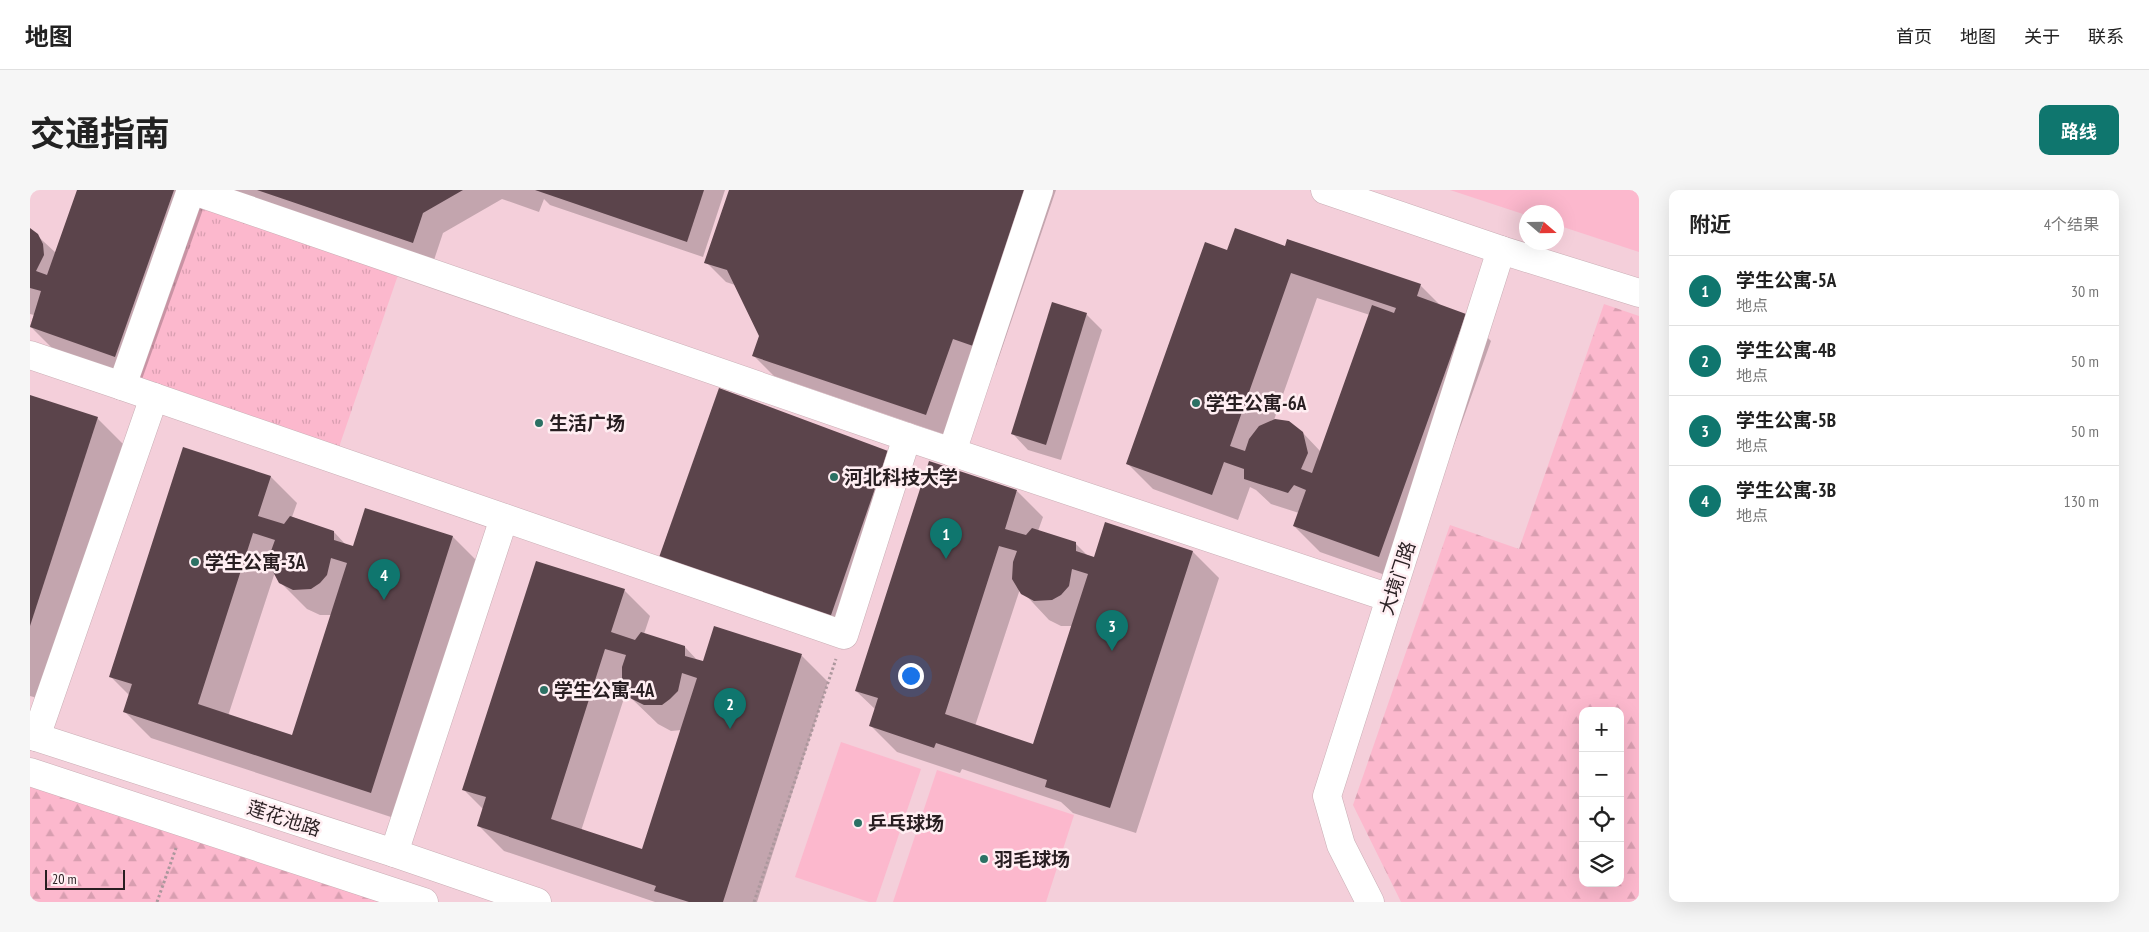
<!DOCTYPE html>
<html lang="zh">
<head>
<meta charset="utf-8">
<style>
	:root { --surface:#fff; --page:#f6f6f6; --text:#222; --muted:#767676; --line:#e0e0e0; --accent:#0f766e }
	body { margin:0; font-family:"PT Sans Narrow","Noto Sans SC",sans-serif; background:var(--page); color:var(--text) }
	.controls { position:absolute; right:15px; bottom:15px; display:grid; overflow:hidden; border-radius:10px; box-shadow:0 5px 20px #0002 }
	.controls button { width:45px; height:45px; display:grid; place-items:center; padding:0; border:0; border-bottom:1px solid var(--line); background:var(--surface); color:var(--text); font:25px sans-serif }
	.compass { position:absolute; left:1489px; top:15px; width:45px; height:45px; border-radius:50%; background:var(--surface); box-shadow:0 5px 20px #0002; rotate:110deg }
	.scale { position:absolute; left:15px; bottom:12px; width:80px; box-sizing:border-box; padding-left:5px; border:2px solid #281e21; border-top:0; font-size:14px; line-height:18px; white-space:nowrap; color:#281e21; -webkit-text-stroke:4px #ffeef2; paint-order:stroke }
	.you { position:absolute; left:880px; top:485px; width:18px; height:18px; margin:-12px; border:4px solid #fff; border-radius:50%; background:#1a73e8; box-shadow:0 0 0 8px #1a73e833 }
	.badge { display:grid; place-items:center; width:32px; height:32px; border-radius:50%; background:var(--accent); color:#fff; font-size:16px; font-weight:700 }
	.pin { position:absolute; translate:-50% -41px; filter:drop-shadow(0 1px 2px #0008) }
	.pin::after { content:''; position:absolute; top:26px; width:18px; height:15px; background:inherit; clip-path:polygon(0 0,100% 0,50% 100%) }
	.list { margin:0; padding:0; list-style:none }
	h2 { display:flex; justify-content:space-between; align-items:center; height:65px; margin:0; padding:0 20px; font-size:21px }
	h2 small { font-size:16px; font-weight:400; color:var(--muted) }
	.list li { display:grid; grid-template-columns:32px 1fr auto; gap:15px; align-items:center; box-sizing:border-box; height:70px; padding:0 20px; border-top:1px solid var(--line) }
	.list b { display:block; font-size:19px; white-space:nowrap }
	.list p { margin:0; font-size:16px; white-space:nowrap; color:var(--muted) }
	.list em { font-size:16px; font-style:normal; color:var(--muted) }
	.icon { flex:none; width:28px; height:28px; fill:none; stroke:currentColor; stroke-width:2; stroke-linecap:round; stroke-linejoin:round }
	.map { position:relative; flex:none; width:1609px; height:712px; overflow:hidden; border-radius:10px }
	header { display:flex; align-items:center; gap:30px; box-sizing:border-box; height:70px; padding:0 25px; background:var(--surface); border-bottom:1px solid var(--line) }
	header strong { font-size:24px }
	nav { display:flex; gap:28px; margin-inline-start:auto; font-size:18px }
	.intro { display:flex; align-items:center; justify-content:space-between; box-sizing:border-box; height:120px; padding:0 30px }
	h1 { margin:0; font-size:35px }
	.button { padding:12px 22px; border-radius:10px; background:var(--accent); color:#fff; font-size:18px; font-weight:700 }
	main { display:flex; gap:30px; padding:0 30px }
	aside { flex:1; background:var(--surface); border-radius:10px; box-shadow:0 5px 20px #0002 }
	.map>svg:first-child { display:block }
</style>
</head>
<body>
<header>
<strong>地图</strong>
<nav><a>首页</a><a>地图</a><a>关于</a><a>联系</a></nav>
</header>
<div class="intro"><h1>交通指南</h1><a class="button">路线</a></div>
<main>
<div class="map">
<svg width="1609" height="712" viewBox="0 0 1609 712">
	<defs>
		<pattern id="grass-tufts" width="24" height="20" patternUnits="userSpaceOnUse" patternTransform="scale(1.25)"><rect width="24" height="20" fill="#fcb8cd"/><path d="M3 7l-1-3M5 7V3M7 7l1-3M15 17l-1-3M17 17v-4M19 17l1-3" fill="none" stroke="#d89eb0"/></pattern>
		<pattern id="forest-firs" width="22" height="20" patternUnits="userSpaceOnUse" patternTransform="scale(1.25)"><rect width="22" height="20" fill="#fcb8cd"/><path d="M5 1l3.5 6h-7zM16 11l3.5 6h-7z" fill="#d89eb0"/></pattern>
	</defs>
	<rect width="100%" height="100%" fill="#fadde5"/>
	<path fill="#f4cfda" fill-rule="evenodd" d="M0 0H1609V712H0ZM1496 22H1526V52H1496ZM1553 521H1590V693H1553Z"/>
	<path fill="url(#grass-tufts)" d="M168 16 368 85 308 260 108 191Z"/>
	<g fill="url(#forest-firs)" fill-rule="evenodd">
		<path d="M1574 114 1609 126V712H1371L1323 615 1420 335 1489 359ZM1553 521H1590V693H1553Z"/>
		<path d="M0 587 379 712H0Z"/>
	</g>
	<g fill="#fcb8cd">
		<path d="M1420 0H1609V62L1527 35 1526 22H1496V25Z"/>
		<path d="M811 552 891 579 846 712H839L765 687Z"/>
		<path d="M907 580 1044 625 1016 712H863Z"/>
	</g>
	<g fill="#0003" fill-rule="evenodd">
		<path d="M49 0H180L111 192 26 162 0 136 4 125 0 124V39L26 63Z"/>
		<path d="M203 0H695L673 67 520 15 514 9 509 22 472 9 413 43 403 73Z"/>
		<path d="M700 0H1026L966 176 943 168 916 245 744 186 724 166 730 146 705 95 696 92 676 72Z"/>
		<path d="M1256 58 1390 95 1411 116 1435 125 1461 151 1375 392 1290 362 1264 336 1269 323 1241 314 1226 300 1220 297 1208 330 1123 299 1097 273 1198 62ZM1287 108 1340 125 1291 262 1273 243 1244 230Z"/>
		<path d="M1056 124 1072 140 1031 270 998 260 983 244Z"/>
		<path d="M0 206 67 228 93 254 11 509 0 506Z"/>
		<path d="M154 259 241 287 267 313 262 327 304 342 317 356 324 358 336 319 423 347 449 373 367 629 121 548 95 522 100 506 80 486ZM245 382 250 392 277 419 290 425H302L263 547 198 526Z"/>
		<path d="M857 262 877 282 819 450 629 372Z"/>
		<path d="M987 301 1013 327 1008 341 1045 353 1059 367 1064 368 1163 362 1189 388 1106 643 1043 623 1031 612 932 579 930 583 867 562 841 536 846 520 826 501ZM990 399 1019 430 1031 436H1043L1004 555 945 536Z"/>
		<path d="M594 400 620 426 614 444 655 457 668 471 674 473 685 437 772 466 798 492 727 712H625L474 661 448 635 453 619 434 600ZM597 499 601 508 628 534 641 541 652 540 613 661 551 641Z"/>
	</g>
	<g fill="#5b444b" fill-rule="evenodd">
		<path d="M47 0H144L85 167 0 137 11 101 0 98V38L8 44 13 54 14 65 6 81 17 85Z"/>
		<path d="M227 0H433L393 23 383 53Z"/>
		<path d="M505 0H674L657 52Z"/>
		<path d="M699 0H999L946 157 923 149 896 225 722 166 729 146 697 80 674 73Z"/>
		<path d="M1205 38 1255 56 1257 49 1391 94 1387 106 1436 124 1349 367 1263 336 1276 300 1264 295 1258 303 1214 289V279L1194 272 1182 305 1096 274 1175 52 1197 60ZM1261 83 1366 118 1364 123 1342 115 1282 283 1271 279 1278 263 1273 242 1259 231 1245 229 1229 236 1219 249 1215 261 1200 256Z"/>
		<path d="M1022 112 1057 123 1016 255 981 244Z"/>
		<path d="M689 198 858 261 799 431 627 373Z"/>
		<path d="M0 205 68 227 0 436Z"/>
		<path d="M153 257 241 286 228 326 254 334 260 326 304 341V350L323 356 335 318 423 346 341 603 93 522 102 494 79 487ZM223 343 245 350 241 361V378L249 393 263 400 281 399 290 393 297 385 301 368 317 373 262 545 168 514Z"/>
		<path d="M899 271 987 300 975 339 996 345 1002 338 1046 352V361L1064 367 1075 332 1163 361 1080 618 1015 597 1017 590 906 553 904 558 839 536 848 508 825 501ZM969 356 987 361 983 372 982 389 991 404 1004 411 1022 410 1031 405 1039 396 1042 379 1058 384 1003 554 915 524Z"/>
		<path d="M506 371 595 399 581 442 605 450 611 442 655 456V466L673 471 684 436 772 464 693 712H659L624 701 626 696 447 636 456 607 432 600ZM575 459 596 465 592 477V494L600 508 614 515H632L640 509 648 501 652 483 667 488 612 659 521 629Z"/>
	</g>
	<g fill="none" stroke-linecap="round" stroke-linejoin="round">
		<g stroke="#c9aeb5" stroke-width="29">
			<g id="minor">
				<path d="M161 0 92 196 814 445 877 247 1360 408"/>
				<path d="M161 0 877 247"/>
				<path d="M1295 0 1471 60 1609 103"/>
				<path d="M0 165 92 196"/>
				<path d="M922 262 1009 0"/>
				<path d="M0 545 364 663 507 712"/>
				<path d="M6 547 124 207"/>
				<path d="M0 582 394 712"/>
				<path d="M364 663 474 328"/>
				<path d="M1340 712 1311 655 1297 606 1471 60"/>
			</g>
		</g>
		<g stroke="#ac979d" stroke-width="3" stroke-dasharray="2.5 2.5" stroke-linecap="butt">
			<path d="M127 712 146 658"/>
			<path d="M724 712 806 469"/>
		</g>
		<use href="#minor" stroke="#fff" stroke-width="28"/>
	</g>
	<g fill="#2c7164" stroke="#ffeef2" stroke-width="2">
		<circle cx="1166" cy="213" r="5"/>
		<circle cx="509" cy="233" r="5"/>
		<circle cx="804" cy="287" r="5"/>
		<circle cx="165" cy="372" r="5"/>
		<circle cx="514" cy="500" r="5"/>
		<circle cx="828" cy="633" r="5"/>
		<circle cx="954" cy="669" r="5"/>
	</g>
	<g text-anchor="middle" stroke-width="5" stroke-linejoin="round" paint-order="stroke">
		<g font-size="19" font-weight="bold" fill="#281e21" stroke="#ffeef2" text-anchor="start">
			<text x="1176" y="220">学生公寓-6A</text>
			<text x="519" y="240">生活广场</text>
			<text x="814" y="294">河北科技大学</text>
			<text x="175" y="379">学生公寓-3A</text>
			<text x="524" y="507">学生公寓-4A</text>
			<text x="838" y="640">乒乓球场</text>
			<text x="964" y="676">羽毛球场</text>
		</g>
		<g font-size="19" fill="#281e21" stroke="#ffeef2">
			<text transform="translate(1367 388) rotate(-72)" y="7">大境门路</text>
			<text transform="translate(254 628) rotate(18)" y="7">莲花池路</text>
		</g>
	</g>
</svg>
<div class="controls">
<button>+</button>
<button>−</button>
<button><svg class="icon" aria-label="locate" viewBox="0 0 24 24"><circle cx="12" cy="12" r="6"/><path d="M12 2v4M12 18v4M2 12h4M18 12h4"/></svg></button>
<button><svg class="icon" aria-label="layers" viewBox="0 0 24 24"><path d="M12 4l9 5-9 5-9-5zM3 14l9 5 9-5"/></svg></button>
</div>
<svg class="compass" viewBox="-18 -18 36 36"><path d="M0-13l5 13h-10z" fill="#e53935"/><path d="M0 13l5-13h-10z" fill="#767676"/></svg>
<div class="scale">20 m</div>
<div class="you"></div>
<div class="pin badge" style="left:916px;top:369px">1</div>
<div class="pin badge" style="left:700px;top:539px">2</div>
<div class="pin badge" style="left:1082px;top:461px">3</div>
<div class="pin badge" style="left:354px;top:410px">4</div>
</div>
<aside>
<h2>附近<small>4个结果</small></h2>
<ul class="list">
<li><span class="badge">1</span><div><b>学生公寓-5A</b><p>地点</p></div><em>30 m</em></li>
<li><span class="badge">2</span><div><b>学生公寓-4B</b><p>地点</p></div><em>50 m</em></li>
<li><span class="badge">3</span><div><b>学生公寓-5B</b><p>地点</p></div><em>50 m</em></li>
<li><span class="badge">4</span><div><b>学生公寓-3B</b><p>地点</p></div><em>130 m</em></li>
</ul>
</aside>
</main>
</body>
</html>
